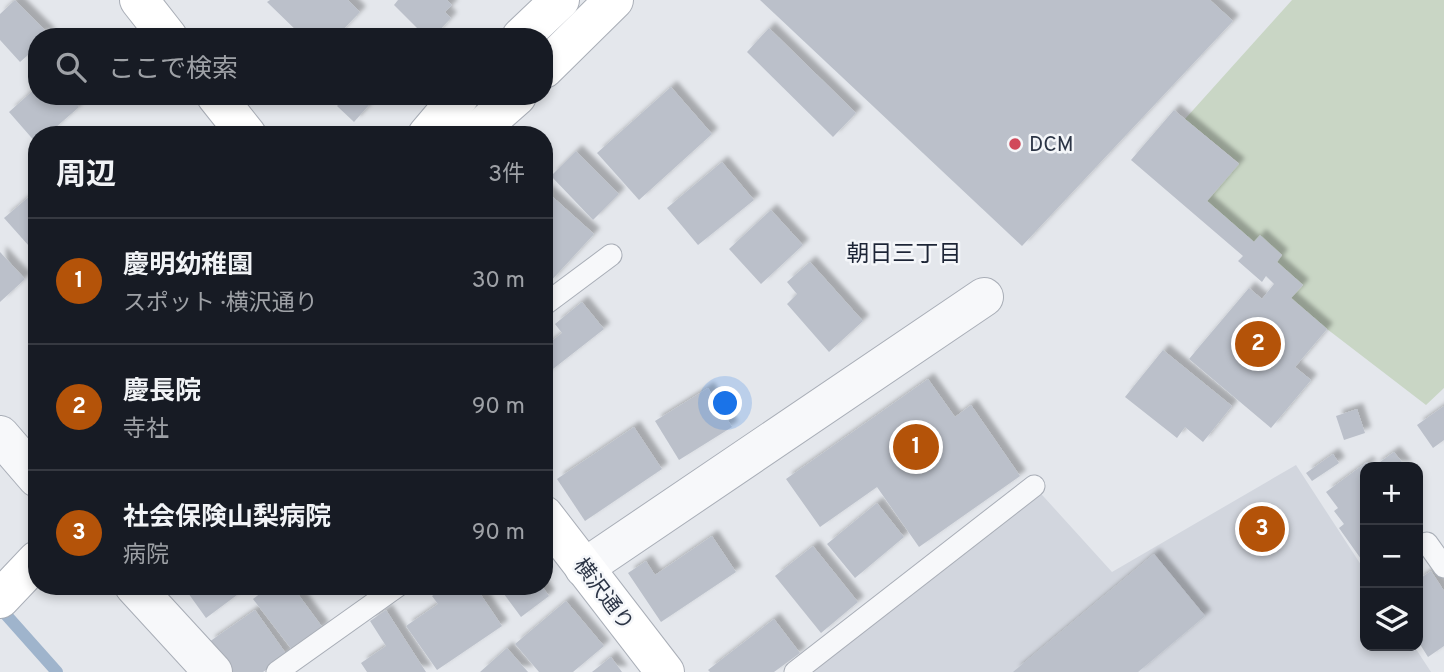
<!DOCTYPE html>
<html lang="ja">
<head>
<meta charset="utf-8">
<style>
	:root { --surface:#171b24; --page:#242831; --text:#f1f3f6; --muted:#9ea1a6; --line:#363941; --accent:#b45309 }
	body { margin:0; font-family:Overpass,"Noto Sans JP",sans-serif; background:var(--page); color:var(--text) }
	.controls { position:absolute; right:21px; bottom:21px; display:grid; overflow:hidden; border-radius:14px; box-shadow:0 4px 10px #0003 }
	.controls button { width:63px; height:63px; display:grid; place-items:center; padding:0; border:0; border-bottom:2px solid var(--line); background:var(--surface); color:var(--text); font:35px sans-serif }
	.you { position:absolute; left:726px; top:404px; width:24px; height:24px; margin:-18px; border:5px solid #fff; border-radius:50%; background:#1a73e8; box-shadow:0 0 0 10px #1a73e833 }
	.badge { display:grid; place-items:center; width:46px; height:46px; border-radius:50%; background:var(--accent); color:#fff; font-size:23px; font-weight:700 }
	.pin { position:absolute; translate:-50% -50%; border:4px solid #fff; box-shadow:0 2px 7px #0006 }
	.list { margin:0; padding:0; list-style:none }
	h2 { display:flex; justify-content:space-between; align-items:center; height:91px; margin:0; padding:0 28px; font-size:30px }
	h2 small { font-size:23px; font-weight:400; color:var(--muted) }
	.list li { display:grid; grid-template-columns:46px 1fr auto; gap:21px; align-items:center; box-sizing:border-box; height:126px; padding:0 28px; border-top:2px solid var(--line) }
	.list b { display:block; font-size:26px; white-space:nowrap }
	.list p { margin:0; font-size:23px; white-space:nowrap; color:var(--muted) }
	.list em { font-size:23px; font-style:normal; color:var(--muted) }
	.icon { flex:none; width:38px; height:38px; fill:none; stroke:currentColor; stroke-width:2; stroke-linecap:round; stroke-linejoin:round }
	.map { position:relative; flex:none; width:1444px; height:672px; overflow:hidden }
	.search { position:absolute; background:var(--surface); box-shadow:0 4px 10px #0003; left:28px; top:28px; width:525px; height:77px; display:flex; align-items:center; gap:18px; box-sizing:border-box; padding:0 24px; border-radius:28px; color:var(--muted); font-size:26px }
	.panel { position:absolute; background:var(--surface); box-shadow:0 4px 10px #0003; left:28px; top:126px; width:525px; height:469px; border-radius:28px }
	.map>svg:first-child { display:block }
</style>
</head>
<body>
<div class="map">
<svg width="1444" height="672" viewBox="0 0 1444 672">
	<defs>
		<filter id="shadow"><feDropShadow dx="6" dy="-6" stdDeviation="2" flood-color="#0004"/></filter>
	</defs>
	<rect width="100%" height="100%" fill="#e4e7ec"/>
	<path fill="#d2d6de" d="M1296 465 1365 571V646H1414L1431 672H795L1034 486 1112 572Z"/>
	<path fill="#c9d6c5" d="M1292 0H1444V388L1426 405 1327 329 1291 298 1303 285 1277 262 1282 255 1260 236 1254 242 1207 201 1239 163 1185 119Z"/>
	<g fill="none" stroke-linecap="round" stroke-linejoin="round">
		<path stroke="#9fb4cc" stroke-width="12" d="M0 608 57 672"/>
	</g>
	<g fill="#bbc0ca" filter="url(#shadow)">
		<path d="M15 0 50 35 37 37V47L20 62 0 40V14Z"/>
		<path d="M270 0H348L360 12 336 37H299L301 35 267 2Z"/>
		<path d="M398 0H447L452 5 445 12 451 18 433 37H426L394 5Z"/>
		<path d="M760 0H1210L1233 21 1022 246Z"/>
		<path d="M769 28 856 113 833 137 747 52Z"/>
		<path d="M37 87V96H70L79 107 47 135H37V144L9 112Z"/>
		<path d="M671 87 712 134 639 200 597 153Z"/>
		<path d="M347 96H377L354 122 337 106Z"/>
		<path d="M1174 110 1239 164 1207 201 1254 242 1260 235 1282 255 1277 262 1303 285 1291 298 1327 329 1295 367 1311 380 1271 428 1189 359 1249 288 1262 299 1274 284 1266 276 1262 282 1238 261 1243 256 1131 160Z"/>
		<path d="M576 151 619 194 593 220 551 176Z"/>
		<path d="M722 162 754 200 698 245 667 208Z"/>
		<path d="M37 190V255L4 218Z"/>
		<path d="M545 190 594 234 549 283 544 279Z"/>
		<path d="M771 210 803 245 761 284 729 249Z"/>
		<path d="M0 252 25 279 0 302Z"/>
		<path d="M810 262 863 321 829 352 787 304 797 294 787 282Z"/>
		<path d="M582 302 604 329 544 376V347L562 333 555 324Z"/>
		<path d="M1163 350 1232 406 1203 442 1185 427 1177 438 1125 397Z"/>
		<path d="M37 377V394L28 386Z"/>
		<path d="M928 379 955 417 971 405 1020 476 919 547 877 487 820 527 786 479Z"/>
		<path d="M708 388 732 427 679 460 655 421Z"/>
		<path d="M1444 406V440L1433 448 1417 425Z"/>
		<path d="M1357 409 1365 433 1344 440 1336 416Z"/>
		<path d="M634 427 662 469 585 521 557 479Z"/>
		<path d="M1394 452 1406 467H1373Z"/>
		<path d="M1333 454 1339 463 1312 481 1306 473Z"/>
		<path d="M1367 462 1371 467H1365V556L1361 559 1339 528 1344 524 1334 511 1338 508 1326 492Z"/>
		<path d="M877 503 904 537 855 578 827 544Z"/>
		<path d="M712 536 736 572 661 622 628 573 646 561 655 575Z"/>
		<path d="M813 546 858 602 821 633 775 576Z"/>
		<path d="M1154 554 1205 616 1138 672H1013Z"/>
		<path d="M1431 571 1444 591V646L1428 657 1418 641V580Z"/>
		<path d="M183 586H249L206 618Z"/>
		<path d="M270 586H292L323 628 293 651 253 599Z"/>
		<path d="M446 586H475L502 626 437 670 406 626 438 604 432 596Z"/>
		<path d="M498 586H542L549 596 521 617Z"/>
		<path d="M566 601 604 646 573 672H539L515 644Z"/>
		<path d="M255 610 287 655 263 672H229L209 642Z"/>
		<path d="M386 610 426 672H367L361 663 386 646 370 621Z"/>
		<path d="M774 619 800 653 774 672H710L708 670Z"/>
		<path d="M507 648 528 672H480Z"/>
		<path d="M611 657 622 672H592Z"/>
	</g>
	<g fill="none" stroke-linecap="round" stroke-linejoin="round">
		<g stroke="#a9aeb7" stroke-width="23">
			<g id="lane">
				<path d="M544 305 611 255"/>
				<path d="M1427 543 1444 567"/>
				<path d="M277 672 398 586"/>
				<path d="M795 672 1034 486"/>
			</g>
		</g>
		<g stroke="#a9aeb7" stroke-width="40">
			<g id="street">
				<path d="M0 435 37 478"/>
				<path d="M584 568 984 297"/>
				<path d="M134 586 213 672"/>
			</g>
		</g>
		<g stroke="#a9aeb7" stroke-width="40">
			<g id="secondary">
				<path d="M139 0 168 37"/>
				<path d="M521 37 560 0"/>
				<path d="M544 69 614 0"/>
				<path d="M216 96 247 135"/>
				<path d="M427 135 460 96"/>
				<path d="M473 135 517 96"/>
				<path d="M544 515 665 672"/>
				<path d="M0 599 37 560"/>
			</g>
		</g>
		<use href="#lane" stroke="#f7f8fa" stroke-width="21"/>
		<use href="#street" stroke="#f7f8fa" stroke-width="38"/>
		<use href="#secondary" stroke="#fff" stroke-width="38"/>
	</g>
	<circle fill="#d1495b" stroke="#f4f6f9" stroke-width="2.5" cx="1015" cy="144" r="7"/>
	<g text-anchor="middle" stroke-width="5" stroke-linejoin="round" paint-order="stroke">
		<g font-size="21" fill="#2b3445" stroke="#f4f6f9" text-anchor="start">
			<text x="1029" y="151">DCM</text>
		</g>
		<g font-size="21" fill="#2b3445" stroke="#f4f6f9">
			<text transform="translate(604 594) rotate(53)" y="7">横沢通り</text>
		</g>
		<g font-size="23" fill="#1d2536" stroke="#f4f6f9">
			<text x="904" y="261">朝日三丁目</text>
		</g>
	</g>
</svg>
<div class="controls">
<button>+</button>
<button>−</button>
<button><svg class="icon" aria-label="layers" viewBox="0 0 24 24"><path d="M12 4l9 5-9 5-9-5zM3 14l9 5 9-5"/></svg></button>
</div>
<div class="you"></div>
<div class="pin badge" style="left:916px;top:447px">1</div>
<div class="pin badge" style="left:1258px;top:344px">2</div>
<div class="pin badge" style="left:1262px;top:529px">3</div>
<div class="search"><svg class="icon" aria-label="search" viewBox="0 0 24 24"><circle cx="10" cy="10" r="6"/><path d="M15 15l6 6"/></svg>ここで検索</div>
<section class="panel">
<h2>周辺<small>3件</small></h2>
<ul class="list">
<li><span class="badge">1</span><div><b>慶明幼稚園</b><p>スポット · 横沢通り</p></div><em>30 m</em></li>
<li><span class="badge">2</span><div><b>慶長院</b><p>寺社</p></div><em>90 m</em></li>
<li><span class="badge">3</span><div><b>社会保険山梨病院</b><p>病院</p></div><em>90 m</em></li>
</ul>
</section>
</div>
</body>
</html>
